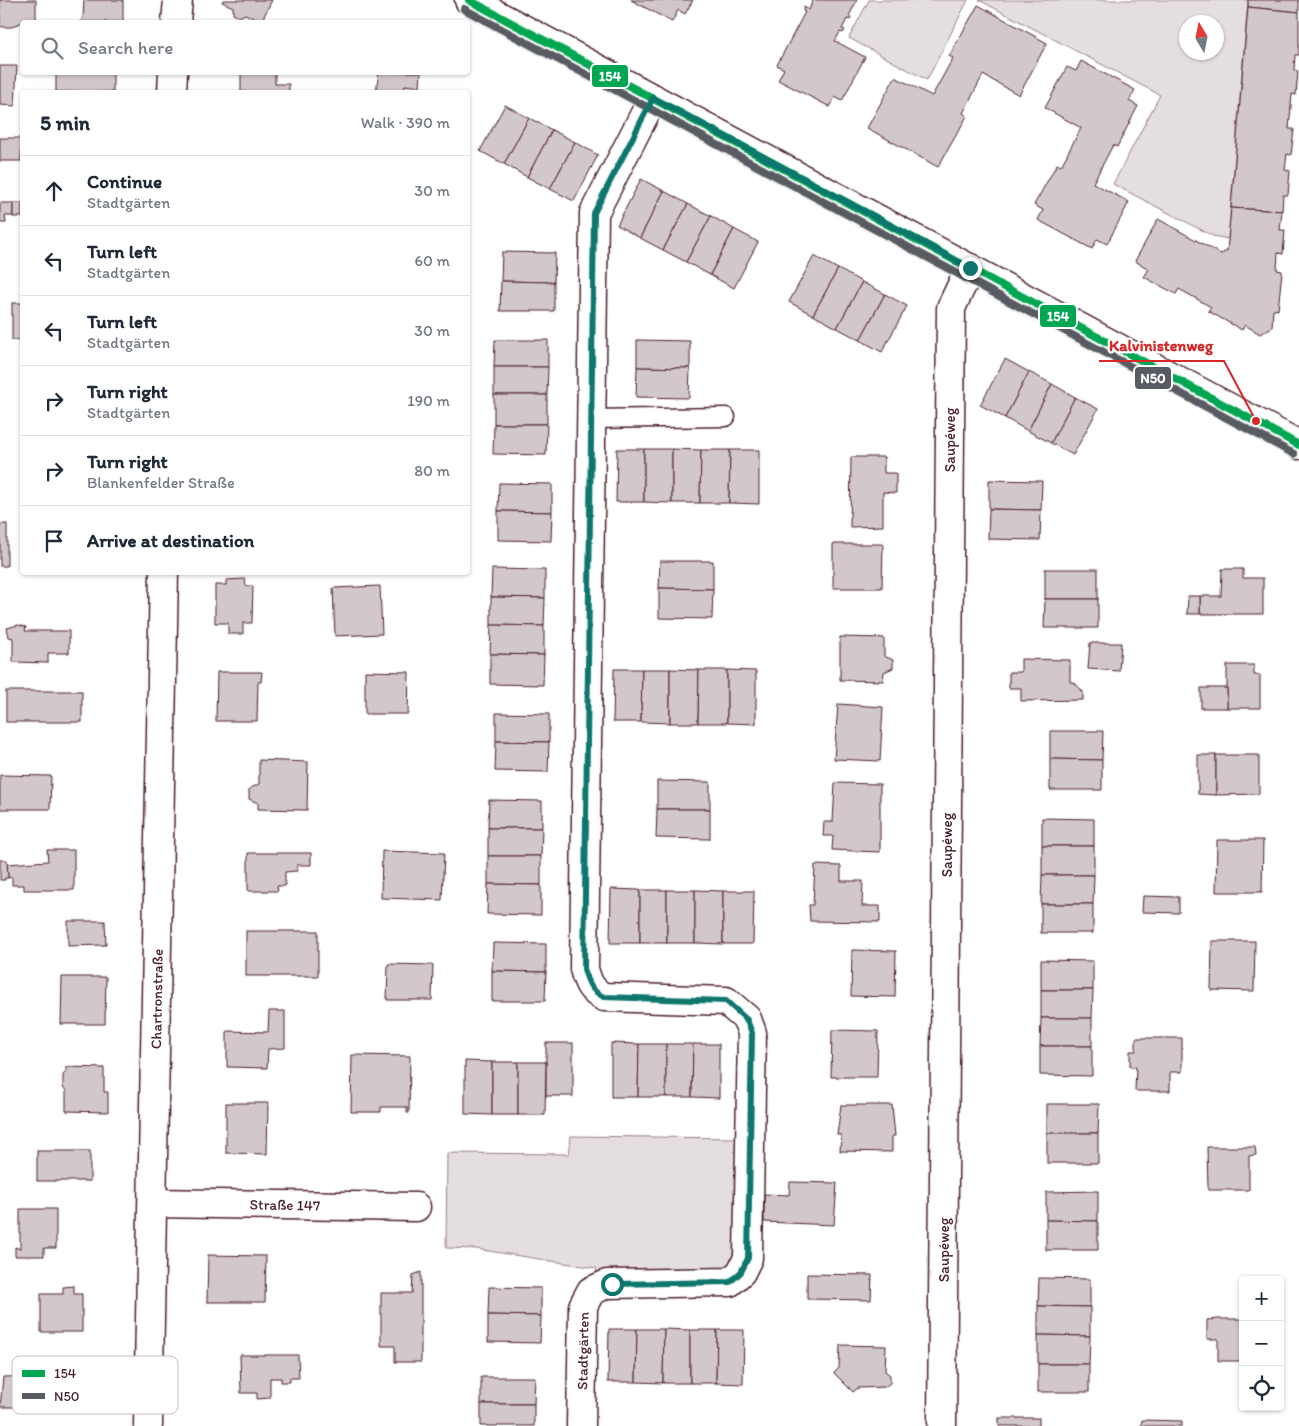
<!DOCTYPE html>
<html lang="en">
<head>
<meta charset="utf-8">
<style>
	:root { --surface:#fff; --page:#f6f6f7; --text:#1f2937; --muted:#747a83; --line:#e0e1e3 }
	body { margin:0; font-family:Itim,sans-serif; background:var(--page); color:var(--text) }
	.controls { position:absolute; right:15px; bottom:15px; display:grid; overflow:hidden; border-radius:5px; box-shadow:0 1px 4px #0004 }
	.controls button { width:45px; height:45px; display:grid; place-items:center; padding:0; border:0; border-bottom:1px solid var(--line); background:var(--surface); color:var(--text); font:25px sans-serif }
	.compass { position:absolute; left:1179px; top:15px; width:45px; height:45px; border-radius:50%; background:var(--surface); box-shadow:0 1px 4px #0004; rotate:350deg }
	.stop { position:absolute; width:15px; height:15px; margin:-11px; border:4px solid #0f766e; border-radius:50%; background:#fff }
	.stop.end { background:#0f766e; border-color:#fff; box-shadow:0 1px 5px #0008 }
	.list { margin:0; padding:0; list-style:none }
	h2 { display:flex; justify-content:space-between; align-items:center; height:65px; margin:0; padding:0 20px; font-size:21px }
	h2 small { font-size:16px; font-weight:400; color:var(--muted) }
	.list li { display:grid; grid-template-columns:32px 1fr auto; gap:15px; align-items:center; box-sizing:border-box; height:70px; padding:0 20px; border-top:1px solid var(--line) }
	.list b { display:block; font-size:19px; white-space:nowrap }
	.list p { margin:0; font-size:16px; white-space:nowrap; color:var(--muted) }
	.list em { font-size:16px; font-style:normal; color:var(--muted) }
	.icon { flex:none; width:28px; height:28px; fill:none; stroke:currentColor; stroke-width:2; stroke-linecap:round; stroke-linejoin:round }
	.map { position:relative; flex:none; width:1299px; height:1426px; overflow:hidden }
	.search { position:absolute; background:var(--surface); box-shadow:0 1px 4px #0004; left:20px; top:20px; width:450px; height:55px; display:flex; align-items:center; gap:12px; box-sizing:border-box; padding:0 18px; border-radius:5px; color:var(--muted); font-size:19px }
	.panel { position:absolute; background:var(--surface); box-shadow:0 1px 4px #0004; left:20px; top:90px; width:450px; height:485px; border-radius:5px }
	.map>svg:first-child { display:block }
</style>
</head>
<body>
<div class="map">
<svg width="1299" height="1426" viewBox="0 0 1299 1426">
	<rect width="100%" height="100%" fill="#fff"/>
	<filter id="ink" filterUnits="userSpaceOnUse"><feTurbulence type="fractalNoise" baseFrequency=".02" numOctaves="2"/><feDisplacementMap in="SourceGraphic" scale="10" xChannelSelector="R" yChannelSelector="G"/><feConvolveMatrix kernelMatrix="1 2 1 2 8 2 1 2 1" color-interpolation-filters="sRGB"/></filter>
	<g filter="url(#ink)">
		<g fill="#e5dee0" stroke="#987e86" fill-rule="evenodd">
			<path d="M869 0H968L927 80 849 38Z"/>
			<path d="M979 0H1248L1228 239 1213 236 1113 184 1160 95ZM1186 22H1216V52H1186Z"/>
			<path d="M571 1136 736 1138 735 1255 730 1265 722 1271 598 1279 596 1268 476 1249 446 1248 447 1153 569 1154Z"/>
		</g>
		<g fill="#d2c7cb" stroke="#4a1f2b">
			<path d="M0 0H36V22H22L12 27H2L0 25Z"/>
			<path d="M84 0H123V22H80L83 17Z"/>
			<path d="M223 0H272L261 22 245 14 239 17 233 14V7L222 2Z"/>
			<path d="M631 0H693L685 14 678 10 672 22Z"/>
			<path d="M813 0H857L849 16 851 17 850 20 847 19 842 29 845 30 843 33 840 32 835 41 865 57 842 101 835 97 830 107 778 80 784 69 777 65 805 12 803 11 804 7 809 10Z"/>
			<path d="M1248 0H1299V12L1248 7Z"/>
			<path d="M978 5 1047 43 1019 95 983 75 963 113 967 116 938 167 867 128 895 77 932 96 953 58 949 56Z"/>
			<path d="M1248 7 1299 12V55H1295L1294 70 1298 71 1296 95 1292 94 1289 129H1294L1291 155 1287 154 1285 170 1290 171 1288 195H1283L1282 211 1231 208Z"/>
			<path d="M1081 61 1135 90 1129 101 1138 106 1117 147 1113 145 1093 183 1129 202 1107 244 1097 239 1092 249 1038 220 1043 210 1034 205 1057 164 1061 166 1081 128 1045 108 1067 67 1076 71Z"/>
			<path d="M0 66H17L15 106 0 105Z"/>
			<rect x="56" y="72" width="57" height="20"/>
			<path d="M241 72H275V84H289V92H241Z"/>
			<path d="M379 72H421L420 87 405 85 404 92H376Z"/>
			<path d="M505 105 529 118 504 164 480 151Z"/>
			<path d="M529 118 552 130 527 177 504 164Z"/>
			<path d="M552 130 575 142 550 189 527 177Z"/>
			<path d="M0 138H22L21 161H0Z"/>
			<path d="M575 142 598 155 574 201 550 189Z"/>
			<path d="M641 179 664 191 640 238 617 225Z"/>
			<path d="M664 191 688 204 663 250 640 238Z"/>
			<path d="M0 203H13V216H5L6 223H0Z"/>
			<rect x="13" y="203" width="9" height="14"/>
			<path d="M688 204 711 216 686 262 663 250Z"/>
			<path d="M1231 208 1282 211 1280 230H1285L1283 254 1278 253 1277 270 1282 271 1278 310 1273 309 1272 327 1260 334 1245 325 1242 330 1208 311 1211 307 1179 289 1176 294 1144 277 1149 269 1135 261 1158 219 1221 254 1227 251Z"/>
			<path d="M711 216 734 229 710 275 686 262Z"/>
			<path d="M734 229 758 242 734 288 710 275Z"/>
			<path d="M502 252 555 253 554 282 501 281Z"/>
			<path d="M814 256 838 269 813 315 789 302Z"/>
			<path d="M838 269 862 282 837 328 813 315Z"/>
			<path d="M501 281 554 282V311H500Z"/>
			<path d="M862 282 885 294 860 340 837 328Z"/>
			<path d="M885 294 907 306 882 352 860 340Z"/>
			<rect x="12" y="303" width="10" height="37"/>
			<path d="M495 340H548V367H494Z"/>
			<path d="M637 340 690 341V368L637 367Z"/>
			<path d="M1005 359 1029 372 1005 418 980 405Z"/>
			<path d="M494 367H548L547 395H494Z"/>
			<path d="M637 367 690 368 689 398 636 397Z"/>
			<path d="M1029 372 1052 384 1028 431 1005 418Z"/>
			<path d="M1052 384 1075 397 1051 443 1028 431Z"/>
			<rect x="494" y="395" width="53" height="29"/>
			<path d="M1075 397 1098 409 1073 455 1051 443Z"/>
			<path d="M494 424H547L546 455 493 454Z"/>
			<path d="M617 449H644V502H616Z"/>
			<path d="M644 449H672V503L644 502Z"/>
			<path d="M672 449 701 450 700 503H672Z"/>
			<path d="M701 450H730L729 503H700Z"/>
			<path d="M730 450H759V504L729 503Z"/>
			<path d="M851 457H884V473H896V493L883 492V526L850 527Z"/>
			<path d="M989 480 1042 481 1041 510 989 509Z"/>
			<path d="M499 483 552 484V512L498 511Z"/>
			<path d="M989 509 1041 510 1040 540 988 539Z"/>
			<path d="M498 511 552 512 551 541 498 540Z"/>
			<rect x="0" y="524" width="7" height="42"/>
			<path d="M833 544H883L882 588H833Z"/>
			<path d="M660 561H713V589L659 588Z"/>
			<path d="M492 569 545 570V598L491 597Z"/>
			<rect x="1045" y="569" width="53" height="30"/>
			<path d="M1222 569H1243V578H1263V614H1200V596H1221Z"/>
			<path d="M245 579 246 586H253L252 623H243V634H228V623H215V585H226V580Z"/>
			<path d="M380 586 382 634 335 636 333 588Z"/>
			<path d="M659 588 713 589 712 619 659 618Z"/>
			<path d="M1188 596H1200V614H1187Z"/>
			<path d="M491 597 545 598 544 626 491 625Z"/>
			<path d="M1045 599H1098V628H1044Z"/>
			<path d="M18 625 26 627 25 631H69V653H48V663L13 662V638L9 637 7 628Z"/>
			<path d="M491 625 544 626V655L490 654Z"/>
			<path d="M840 637 884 638V656L893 660V668L884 672 883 681 840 680Z"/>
			<path d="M1090 643H1121L1119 671 1088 669Z"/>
			<path d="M490 654 544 655 543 685 490 684Z"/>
			<path d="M1021 659 1070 660V682H1074L1083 692V700L1021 701V688H1009V672H1021Z"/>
			<path d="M1227 665H1254V675H1260V708H1227Z"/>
			<path d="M614 669H642L641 722H613Z"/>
			<path d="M642 669H670V723L641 722Z"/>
			<path d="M670 669 699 670 698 723H670Z"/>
			<path d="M699 670H727V723H698Z"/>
			<path d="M727 670 756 671V724L727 723Z"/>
			<path d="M365 671 409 672 408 714H365Z"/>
			<path d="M217 672H262L261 682H258L257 721H216Z"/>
			<rect x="1201" y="688" width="26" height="20"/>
			<rect x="6" y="691" width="76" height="31"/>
			<path d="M838 704 883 707 880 761 834 759Z"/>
			<path d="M496 713 549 714V742L496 741Z"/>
			<path d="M1050 731H1103L1102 760 1050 759Z"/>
			<path d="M496 741 549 742 548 772 495 771Z"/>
			<path d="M1198 755H1216V795L1198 794Z"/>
			<path d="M1216 755H1259V794L1216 795Z"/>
			<path d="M1050 759 1102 760V790H1050Z"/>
			<path d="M259 760 308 762 307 810 258 809V803L249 799V789L259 784Z"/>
			<path d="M0 775 51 776 50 809H0Z"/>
			<path d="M657 781 710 782V809H657Z"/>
			<path d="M835 783 880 784V852L832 850 833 836H823L824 822H833Z"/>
			<path d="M489 800 542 801V828H488Z"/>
			<path d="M657 809H710V839L656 838Z"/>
			<path d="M1042 818 1094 819V846H1042Z"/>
			<path d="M488 828H542L541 856H488Z"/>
			<path d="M1217 840H1263L1262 892H1216Z"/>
			<rect x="1042" y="846" width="52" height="29"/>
			<path d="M47 850H74V890H24V885H12V877L8 878 7 864 48 861Z"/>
			<path d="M382 851 444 853 442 900 381 898Z"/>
			<path d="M248 853H311V865H297V871L285 872V886H277L278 891H248Z"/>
			<path d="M488 856H541V885L488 884Z"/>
			<path d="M0 860H7L8 878H5V880H0Z"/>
			<path d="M815 865 841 866V881H863L862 906H880V922L810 921 809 905H813Z"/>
			<path d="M1042 875H1094L1093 904H1041Z"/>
			<path d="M488 884 541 885V915L487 914Z"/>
			<path d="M611 889 640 890V943H610Z"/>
			<rect x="640" y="890" width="27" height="53"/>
			<rect x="667" y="890" width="28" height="53"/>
			<path d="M695 890 723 891V944L695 943Z"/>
			<path d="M723 891H754L753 944H723Z"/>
			<path d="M1143 896 1179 897V913L1142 912Z"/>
			<rect x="1041" y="904" width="52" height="29"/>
			<path d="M68 921H105L106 945 68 946Z"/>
			<rect x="246" y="931" width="72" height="45"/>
			<path d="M1212 941H1255L1254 991 1211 990Z"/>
			<path d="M493 943 546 944V972L492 971Z"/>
			<path d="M852 950 896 951 895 997 851 996Z"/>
			<path d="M1041 960 1093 961V990H1041Z"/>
			<path d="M388 964 433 965 432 1000H387Z"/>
			<path d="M492 971 546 972 545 1001H492Z"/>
			<path d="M62 977H106L105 1024H61Z"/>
			<path d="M1041 990H1093L1092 1018H1041Z"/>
			<path d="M269 1011H285V1048L268 1049 267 1068 227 1067V1031L268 1032Z"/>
			<path d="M1041 1018H1092V1046H1040Z"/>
			<path d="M832 1030 878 1031 877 1077H831Z"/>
			<path d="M1136 1038H1182V1072H1170V1091H1135L1136 1067H1130V1051H1136Z"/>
			<rect x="546" y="1043" width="27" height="53"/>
			<path d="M611 1043 639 1044 638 1097H611Z"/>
			<path d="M639 1044H666V1097H638Z"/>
			<path d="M666 1044H693L692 1097H666Z"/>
			<path d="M693 1044H719V1098L692 1097Z"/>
			<path d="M1040 1046H1092V1076L1040 1075Z"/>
			<path d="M352 1055 410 1056 409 1113H407V1107H381V1112H351Z"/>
			<path d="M465 1061 492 1062V1115L465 1114Z"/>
			<rect x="492" y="1062" width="26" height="53"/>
			<path d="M518 1062H546L545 1115H518Z"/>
			<path d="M66 1067 104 1068V1092H108V1112L66 1111V1090L63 1088V1075L66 1072Z"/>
			<path d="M226 1103H268L267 1154 226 1153Z"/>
			<path d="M1047 1104H1099L1098 1133H1047Z"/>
			<path d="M841 1105H892L895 1136H892V1152L840 1151 841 1135H837Z"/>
			<rect x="1047" y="1133" width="51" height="30"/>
			<path d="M1207 1147H1255L1256 1155 1249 1156V1190H1208Z"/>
			<rect x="37" y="1151" width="53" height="30"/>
			<path d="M790 1182 837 1183 834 1225 764 1222V1194L789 1195Z"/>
			<path d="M1098 1191V1221L1046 1220V1192Z"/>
			<path d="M20 1209H56V1248H44V1256H15V1247L20 1249Z"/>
			<path d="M1046 1220 1098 1221V1250H1046Z"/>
			<path d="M208 1255 266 1256 265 1302H207Z"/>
			<path d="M421 1272V1362H395V1346H381V1293H412L413 1275Z"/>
			<path d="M807 1274 872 1275 871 1300 807 1299Z"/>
			<path d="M1039 1278 1090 1279V1307L1038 1306Z"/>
			<path d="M74 1286V1294H82V1332H41V1294H63V1287Z"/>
			<path d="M489 1287 541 1288V1316L488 1315Z"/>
			<path d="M1038 1306 1090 1307V1336L1038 1335Z"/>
			<path d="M488 1315 541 1316 540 1343 488 1342Z"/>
			<path d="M1219 1319H1243V1361H1218V1339H1207V1320Z"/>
			<path d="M609 1329H637L636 1382H608Z"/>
			<path d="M637 1329H664L663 1383 636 1382Z"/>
			<path d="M664 1329 690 1330V1383H663Z"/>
			<path d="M690 1330H717L716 1383H690Z"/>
			<path d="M717 1330H744L743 1384 716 1383Z"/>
			<path d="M1038 1335 1090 1336 1089 1364H1038Z"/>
			<path d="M840 1345 886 1346 885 1371 890 1375V1383L885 1387 858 1388 853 1392 834 1373 839 1368Z"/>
			<path d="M240 1355H298L299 1378H290V1382H281V1378H270V1398L257 1399V1393H241Z"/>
			<rect x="1038" y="1364" width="51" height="28"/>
			<path d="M41 1376 42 1385H49L50 1407H0L3 1377Z"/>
			<path d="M481 1377H535L534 1404H481Z"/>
			<rect x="481" y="1404" width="53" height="22"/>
			<rect x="999" y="1418" width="40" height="8"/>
			<path d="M1142 1420 1182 1421V1426H1141Z"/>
		</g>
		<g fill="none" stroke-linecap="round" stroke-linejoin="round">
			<g stroke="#4a1f2b" stroke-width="21">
				<path id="lane" d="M591 419 726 417"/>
			</g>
			<g stroke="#4a1f2b" stroke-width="31">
				<g id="street">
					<path d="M176 22 178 0"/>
					<path d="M172 92 173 72"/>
					<path d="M153 1203 416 1207"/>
					<path d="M148 1426 164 572"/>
					<path d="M581 1426 583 1306 591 1291 607 1284 730 1282 741 1272 748 1258 752 1033 747 1019 726 1001 604 997C591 991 588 983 584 969L594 213 653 98"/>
					<path d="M942 1426 951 308 970 268"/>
				</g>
			</g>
			<g stroke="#4a1f2b" stroke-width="31">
				<path id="secondary" d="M469 0 1299 445"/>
			</g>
			<use href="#lane" stroke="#fff" stroke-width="18"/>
			<use href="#street" stroke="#fff" stroke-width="28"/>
			<use href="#secondary" stroke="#fff" stroke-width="28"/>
			<g stroke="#fff" stroke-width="11">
				<path id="bus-1" d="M469 0 1299 445"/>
			</g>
			<g stroke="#fff" stroke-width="11">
				<path id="bus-2" d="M464 9 1294 454"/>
			</g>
			<use href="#bus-1" stroke="#00a651" stroke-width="8"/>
			<use href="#bus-2" stroke="#595b62" stroke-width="8"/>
		</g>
	</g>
	<g fill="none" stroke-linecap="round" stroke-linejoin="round" filter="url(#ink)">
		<path stroke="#0f766e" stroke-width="6" d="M612 1284 730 1282 741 1272 748 1258 752 1033 747 1020 726 1001 604 997C591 991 588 983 584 969L594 213 653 98 970 268"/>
	</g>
	<g text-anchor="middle" stroke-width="4.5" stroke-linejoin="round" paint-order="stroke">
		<g font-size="15" fill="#4a1f2b" stroke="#fff">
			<text transform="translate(950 440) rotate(-90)" y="5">Saupéweg</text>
			<text transform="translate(947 845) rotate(-90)" y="5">Saupéweg</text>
			<text transform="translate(157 999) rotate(-89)" y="5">Chartronstraße</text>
			<text transform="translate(285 1205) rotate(1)" y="5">Straße 147</text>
			<text transform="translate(944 1250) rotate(-90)" y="5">Saupéweg</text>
			<text transform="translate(583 1351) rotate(-89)" y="5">Stadtgärten</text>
		</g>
	</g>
	<rect x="12" y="1356" width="166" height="58" rx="8" fill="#fff" stroke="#c9bcbf" stroke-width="1"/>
	<rect x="22" y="1370" width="23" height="7" fill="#00a651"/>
	<rect x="22" y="1393" width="23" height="6" fill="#595b62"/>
	<g font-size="14" fill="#4a1f2b">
		<text x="54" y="1378">154</text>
		<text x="54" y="1401">N50</text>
	</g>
	<path fill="none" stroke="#d62828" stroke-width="2" d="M1256 421L1224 361H1099"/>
	<circle fill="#d62828" stroke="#fff" stroke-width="2" cx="1256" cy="421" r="5"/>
	<g font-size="16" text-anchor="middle" font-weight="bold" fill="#d62828" stroke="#fff" stroke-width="4.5" stroke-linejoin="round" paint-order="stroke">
		<text x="1161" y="351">Kalvinistenweg</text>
	</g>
	<g stroke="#fff" stroke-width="2">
		<rect x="591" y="64" width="38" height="24" rx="5" fill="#00a651"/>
		<rect x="1039" y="304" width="38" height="24" rx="5" fill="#00a651"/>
		<rect x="1134" y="366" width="38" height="24" rx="5" fill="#595b62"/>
	</g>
	<g font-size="14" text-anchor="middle" font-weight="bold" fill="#fff">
		<text x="610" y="81">154</text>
		<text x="1058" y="321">154</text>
		<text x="1153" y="383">N50</text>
	</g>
</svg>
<div class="controls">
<button>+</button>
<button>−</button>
<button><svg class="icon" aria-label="locate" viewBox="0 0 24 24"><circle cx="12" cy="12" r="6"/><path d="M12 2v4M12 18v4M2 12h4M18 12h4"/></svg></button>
</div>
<svg class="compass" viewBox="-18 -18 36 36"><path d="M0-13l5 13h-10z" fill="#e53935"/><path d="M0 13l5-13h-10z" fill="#747a83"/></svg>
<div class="stop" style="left:612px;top:1284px"></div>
<div class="stop end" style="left:970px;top:268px"></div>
<div class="search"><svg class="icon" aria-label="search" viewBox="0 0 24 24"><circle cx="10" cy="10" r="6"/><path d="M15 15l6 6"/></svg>Search here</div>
<section class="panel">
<h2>5 min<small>Walk · 390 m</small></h2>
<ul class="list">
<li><svg class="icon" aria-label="ahead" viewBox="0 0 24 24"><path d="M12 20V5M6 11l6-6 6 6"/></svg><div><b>Continue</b><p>Stadtgärten</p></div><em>30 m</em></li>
<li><svg class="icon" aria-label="left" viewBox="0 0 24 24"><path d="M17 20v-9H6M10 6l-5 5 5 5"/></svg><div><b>Turn left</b><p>Stadtgärten</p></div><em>60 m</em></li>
<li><svg class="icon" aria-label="left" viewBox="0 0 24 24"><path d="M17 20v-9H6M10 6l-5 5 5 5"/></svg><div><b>Turn left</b><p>Stadtgärten</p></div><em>30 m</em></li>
<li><svg class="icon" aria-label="right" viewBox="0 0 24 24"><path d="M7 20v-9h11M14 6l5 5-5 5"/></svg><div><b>Turn right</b><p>Stadtgärten</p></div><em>190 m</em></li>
<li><svg class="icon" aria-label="right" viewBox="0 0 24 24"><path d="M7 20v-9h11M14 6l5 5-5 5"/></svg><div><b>Turn right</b><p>Blankenfelder Straße</p></div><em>80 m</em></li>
<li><svg class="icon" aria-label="arrive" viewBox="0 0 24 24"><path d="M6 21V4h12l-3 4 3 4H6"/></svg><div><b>Arrive at destination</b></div></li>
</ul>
</section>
</div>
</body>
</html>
